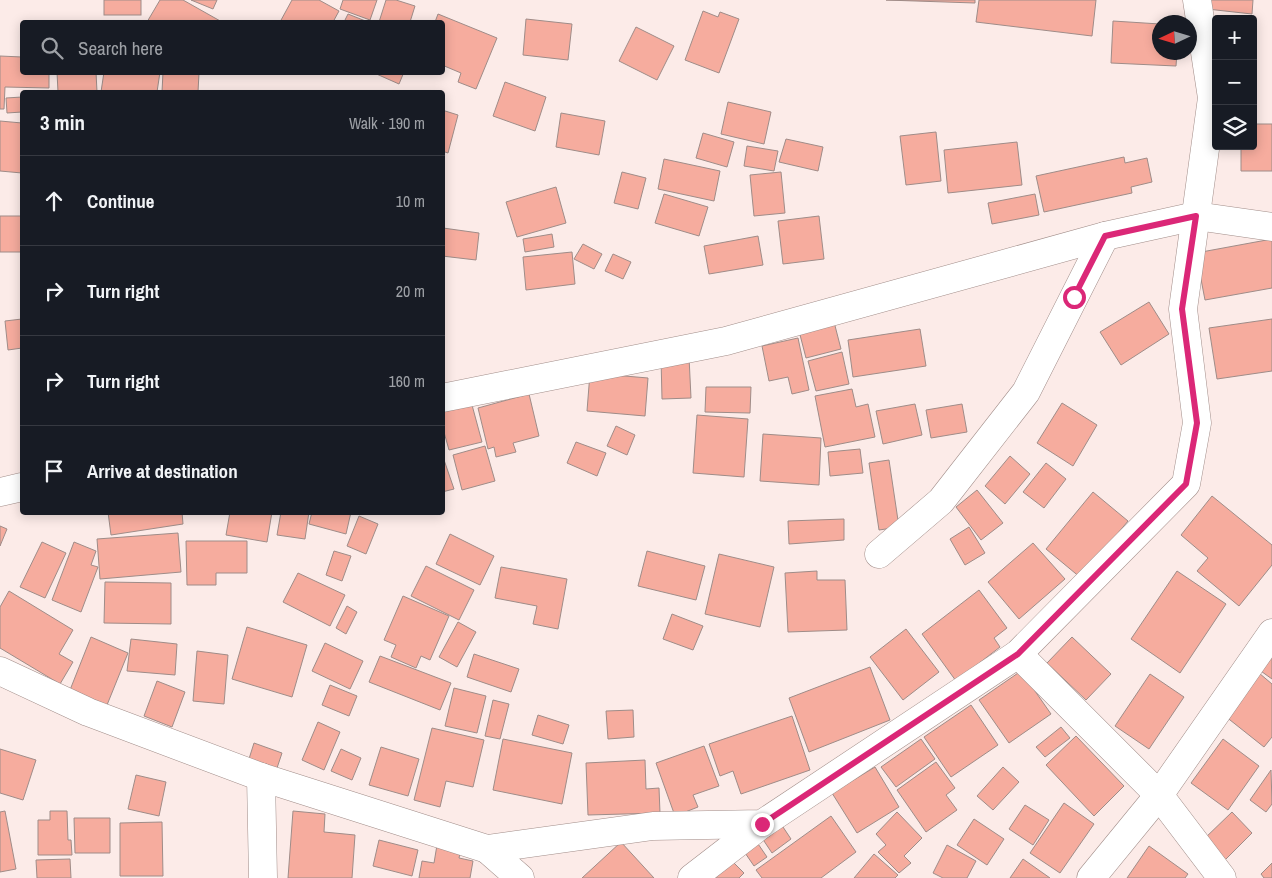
<!DOCTYPE html>
<html lang="en">
<head>
<meta charset="utf-8">
<style>
	:root { --surface:#171b24; --page:#242831; --text:#f1f3f6; --muted:#9ea1a6; --line:#363941 }
	body { margin:0; font-family:"Archivo Narrow",sans-serif; background:var(--page); color:var(--text) }
	.controls { position:absolute; right:15px; top:15px; display:grid; overflow:hidden; border-radius:5px; box-shadow:0 2px 12px #0003 }
	.controls button { width:45px; height:45px; display:grid; place-items:center; padding:0; border:0; border-bottom:1px solid var(--line); background:var(--surface); color:var(--text); font:25px sans-serif }
	.compass { position:absolute; left:1152px; top:15px; width:45px; height:45px; border-radius:50%; background:var(--surface); box-shadow:0 2px 12px #0003; rotate:266deg }
	.stop { position:absolute; width:15px; height:15px; margin:-11px; border:4px solid #db2777; border-radius:50%; background:#fff }
	.stop.end { background:#db2777; border-color:#fff; box-shadow:0 1px 5px #0008 }
	.list { margin:0; padding:0; list-style:none }
	h2 { display:flex; justify-content:space-between; align-items:center; height:65px; margin:0; padding:0 20px; font-size:21px }
	h2 small { font-size:16px; font-weight:400; color:var(--muted) }
	.list li { display:grid; grid-template-columns:32px 1fr auto; gap:15px; align-items:center; box-sizing:border-box; height:90px; padding:0 20px; border-top:1px solid var(--line) }
	.list b { display:block; font-size:19px; white-space:nowrap }
	.list em { font-size:16px; font-style:normal; color:var(--muted) }
	.icon { flex:none; width:28px; height:28px; fill:none; stroke:currentColor; stroke-width:2; stroke-linecap:round; stroke-linejoin:round }
	.map { position:relative; flex:none; width:1272px; height:878px; overflow:hidden }
	.search { position:absolute; background:var(--surface); box-shadow:0 2px 12px #0003; left:20px; top:20px; width:425px; height:55px; display:flex; align-items:center; gap:12px; box-sizing:border-box; padding:0 18px; border-radius:5px; color:var(--muted); font-size:19px }
	.panel { position:absolute; background:var(--surface); box-shadow:0 2px 12px #0003; left:20px; top:90px; width:425px; height:425px; border-radius:5px }
	.map>svg:first-child { display:block }
</style>
</head>
<body>
<div class="map">
<svg width="1272" height="878" viewBox="0 0 1272 878">
	<rect width="100%" height="100%" fill="#fcebe8"/>
	<g fill="#f6ac9e" stroke="#9f8c88">
		<rect x="104" y="0" width="37" height="15"/>
		<path d="M160 0H183L222 22H147Z"/>
		<path d="M191 0H217L213 9Z"/>
		<path d="M292 0H319L339 11 333 22H280Z"/>
		<path d="M343 0H377L370 20 340 9Z"/>
		<path d="M386 0H396L415 6 410 22H379Z"/>
		<path d="M886 0H975V3Z"/>
		<path d="M979 0H1096L1092 36 976 22Z"/>
		<path d="M1208 0H1253L1252 14 1207 9Z"/>
		<path d="M703 11 718 17 720 12 739 19 719 73 685 60Z"/>
		<path d="M348 14 368 22H344Z"/>
		<path d="M438 14 497 38 476 89 458 82 461 73 442 65V22H435Z"/>
		<path d="M526 19 572 24 568 60 523 55Z"/>
		<path d="M1113 21 1160 24V52H1177L1176 66 1111 63Z"/>
		<path d="M636 27 674 46 657 80 619 61Z"/>
		<path d="M0 56 22 57V72H49V88L5 87 4 109H0Z"/>
		<path d="M57 72H96L97 92H58Z"/>
		<path d="M104 72H160L157 92H101Z"/>
		<path d="M163 72 199 73 198 92H162Z"/>
		<path d="M372 72H404L399 84Z"/>
		<path d="M505 82 546 97 535 131 493 116Z"/>
		<path d="M22 97V112L7 113 6 98Z"/>
		<path d="M728 102 771 112 764 144 721 134Z"/>
		<path d="M442 110 458 115 448 153 442 151Z"/>
		<path d="M561 113 605 121 599 155 556 147Z"/>
		<path d="M0 121 22 123V173L0 171Z"/>
		<path d="M1253 124H1272V171H1241V146H1253Z"/>
		<path d="M936 132 941 181 906 185 900 136Z"/>
		<path d="M703 133 734 142 727 167 696 158Z"/>
		<path d="M786 139 823 147 818 171 779 162Z"/>
		<path d="M1017 142 1022 185 948 193 944 150Z"/>
		<path d="M747 146 778 151 774 171 744 166Z"/>
		<path d="M1124 157 1125 163 1147 158 1152 182 1131 187 1132 193 1044 212 1036 176Z"/>
		<path d="M664 159 720 171 714 201 658 189Z"/>
		<path d="M622 172 646 178 638 209 614 203Z"/>
		<path d="M781 172 785 213 754 216 750 175Z"/>
		<path d="M556 187 566 223 517 237 506 202Z"/>
		<path d="M664 194 708 207 699 236 655 223Z"/>
		<path d="M1035 194 1039 215 992 224 988 203Z"/>
		<rect x="0" y="216" width="22" height="36"/>
		<path d="M819 216 824 259 783 264 778 221Z"/>
		<path d="M443 228 479 233 476 260 442 256Z"/>
		<path d="M552 234 554 247 525 252 523 239Z"/>
		<path d="M758 236 763 265 709 274 704 246Z"/>
		<path d="M1272 239V288L1205 300 1196 253Z"/>
		<path d="M583 244 602 254 594 269 574 259Z"/>
		<path d="M572 252 575 284 526 290 523 257Z"/>
		<path d="M613 254 631 262 623 279 605 271Z"/>
		<path d="M1149 302 1169 334 1121 365 1100 332Z"/>
		<path d="M833 318 841 349 806 358 798 327Z"/>
		<path d="M22 319V348L8 350 5 321Z"/>
		<path d="M1272 319V371L1217 379 1209 328Z"/>
		<path d="M920 329 926 366 853 377 848 340Z"/>
		<path d="M798 338 809 390 792 394 788 377 769 381 762 346Z"/>
		<path d="M842 352 849 384 816 391 808 361Z"/>
		<path d="M689 357 691 398 662 399 661 358Z"/>
		<path d="M590 373 648 378 645 416 587 411Z"/>
		<path d="M706 387H751L750 413 705 412Z"/>
		<path d="M852 389 856 407 868 404 875 437 825 447 815 396Z"/>
		<path d="M529 394 539 436 513 443 516 452 496 457 494 447 488 449 478 408Z"/>
		<path d="M1062 403 1097 425 1073 466 1037 443Z"/>
		<path d="M915 404 922 435 883 444 876 411Z"/>
		<path d="M962 404 967 432 931 438 926 410Z"/>
		<path d="M472 405 482 442 449 450 442 425V412Z"/>
		<path d="M697 415 748 419 744 477 693 473Z"/>
		<path d="M616 426 635 435 627 455 607 446Z"/>
		<path d="M763 434 821 438 819 485 760 481Z"/>
		<path d="M576 442 606 453 597 476 567 463Z"/>
		<path d="M485 446 495 481 462 490 453 455Z"/>
		<path d="M860 449 863 473 830 476 828 452Z"/>
		<path d="M442 454 454 489 442 492Z"/>
		<path d="M1010 456 1030 474 1005 504 985 486Z"/>
		<path d="M889 460 899 527 879 530 869 463Z"/>
		<path d="M1046 463 1066 479 1044 508 1023 492Z"/>
		<path d="M977 490 1003 523 981 540 956 507Z"/>
		<path d="M1093 492 1128 521 1081 578 1046 549Z"/>
		<path d="M1212 496 1272 545V565L1239 606 1197 571 1208 558 1181 535Z"/>
		<path d="M108 512H182L183 524 111 535Z"/>
		<path d="M230 512H272L267 542 226 535Z"/>
		<path d="M281 512H309L305 539 277 535Z"/>
		<path d="M312 512H351L346 534 309 524Z"/>
		<path d="M359 516 378 524 366 554 347 546Z"/>
		<path d="M844 519V540L789 544 788 521Z"/>
		<path d="M0 526 7 529 0 546Z"/>
		<path d="M969 527 985 553 965 565 950 539Z"/>
		<path d="M178 533 181 572 100 579 97 539Z"/>
		<path d="M450 534 494 556 480 585 436 564Z"/>
		<path d="M186 541H247V573H216V585H187Z"/>
		<path d="M42 542 66 553 45 598 20 587Z"/>
		<path d="M74 542 96 551 91 565 98 567 81 612 52 600Z"/>
		<path d="M1033 543 1065 579 1019 619 988 582Z"/>
		<path d="M334 551 351 556 342 581 326 575Z"/>
		<path d="M647 551 705 566 696 600 638 586Z"/>
		<path d="M719 554 774 567 760 627 705 614Z"/>
		<path d="M426 566 474 590 459 620 411 596Z"/>
		<path d="M501 567 567 579 558 629 533 624 537 606 495 598Z"/>
		<path d="M817 571V580H845L847 630 788 632 785 573Z"/>
		<path d="M1177 571 1226 604 1180 673 1131 639Z"/>
		<path d="M298 573 345 595 330 626 283 602Z"/>
		<path d="M105 582 171 583V624L104 623Z"/>
		<path d="M979 590 1007 628 994 638 1000 647 956 681 922 634Z"/>
		<path d="M9 591 73 630 59 654 73 662 60 684 0 648V607Z"/>
		<path d="M403 596 449 616 430 660 421 656 416 668 391 657 396 645 384 640Z"/>
		<path d="M347 606 357 612 346 634 336 628Z"/>
		<path d="M672 614 703 626 693 650 663 639Z"/>
		<path d="M458 622 476 632 457 667 439 657Z"/>
		<path d="M247 627 307 645 292 697 232 679Z"/>
		<path d="M906 629 939 672 903 700 870 657Z"/>
		<path d="M91 637 128 653 107 705 70 690Z"/>
		<path d="M1072 637 1111 674 1086 700 1047 663Z"/>
		<path d="M131 639 177 644 175 675 127 671Z"/>
		<path d="M325 643 363 661 350 689 312 671Z"/>
		<path d="M197 651 228 655 224 704 193 701Z"/>
		<path d="M1272 651V679L1258 669Z"/>
		<path d="M474 654 519 669 511 692 467 677Z"/>
		<path d="M380 656 451 683 440 710 369 682Z"/>
		<path d="M870 667 890 720 809 752 789 698Z"/>
		<path d="M1021 671 1051 714 1009 743 979 700Z"/>
		<path d="M1259 673 1272 684V737L1264 747 1225 716Z"/>
		<path d="M1150 674 1184 697 1149 749 1115 726Z"/>
		<path d="M157 681 185 692 172 727 144 716Z"/>
		<path d="M330 685 357 696 349 716 322 705Z"/>
		<path d="M454 688 486 696 477 733 445 726Z"/>
		<path d="M493 700 509 704 500 739 485 736Z"/>
		<path d="M971 705 998 745 951 777 924 737Z"/>
		<path d="M633 710 634 737 608 739 606 711Z"/>
		<path d="M538 715 569 725 563 744 532 735Z"/>
		<path d="M792 716 810 770 741 794 733 771 720 776 709 744Z"/>
		<path d="M318 722 340 732 324 770 302 760Z"/>
		<path d="M1061 727 1070 738 1045 757 1036 747Z"/>
		<path d="M432 728 484 740 473 787 446 781 440 807 414 800Z"/>
		<path d="M1076 736 1124 786 1094 816 1046 765Z"/>
		<path d="M503 739 572 753 562 804 493 790Z"/>
		<path d="M921 739 935 759 896 787 881 767Z"/>
		<path d="M1223 739 1259 766 1228 810 1191 783Z"/>
		<path d="M254 743 282 753 276 771 248 762Z"/>
		<path d="M704 746 719 786 693 795 698 807 675 816 656 763Z"/>
		<path d="M381 747 419 759 408 796 369 785Z"/>
		<path d="M0 749 36 760 23 800 0 793Z"/>
		<path d="M341 749 361 758 352 780 331 771Z"/>
		<path d="M645 760 646 789 659 788 660 813 588 815 586 763Z"/>
		<path d="M936 762 955 788 946 795 957 810 926 832 897 790Z"/>
		<path d="M875 767 899 807 857 833 832 793Z"/>
		<path d="M1003 767 1019 782 993 810 977 796Z"/>
		<path d="M1271 770 1272 804 1266 812 1250 800Z"/>
		<path d="M136 775 166 782 159 816 128 809Z"/>
		<path d="M1064 803 1094 824 1060 873 1030 853Z"/>
		<path d="M1025 805 1049 820 1033 845 1009 829Z"/>
		<path d="M5 811 16 869 0 872V812Z"/>
		<path d="M50 811H67L68 840H71L72 855H38V820H50Z"/>
		<path d="M293 811 325 814 324 832 355 835 352 878H288Z"/>
		<path d="M897 812 922 838 904 856 911 863 899 873 878 852 886 845 876 834Z"/>
		<path d="M1232 812 1252 833 1224 861 1203 840Z"/>
		<path d="M831 816 856 852 821 878H762L756 870Z"/>
		<path d="M74 818H110V853H75Z"/>
		<path d="M974 819 1004 839 987 865 957 845Z"/>
		<path d="M779 821 791 839 772 853 760 835Z"/>
		<path d="M162 822 163 876H120V823Z"/>
		<path d="M754 838 767 857 754 866 741 847Z"/>
		<path d="M379 840 418 850 412 876 373 866Z"/>
		<path d="M621 842 654 878H582Z"/>
		<path d="M437 845 461 849 459 858 473 861 470 878H419L422 861 434 863Z"/>
		<path d="M947 845 976 861 967 878H943L933 873Z"/>
		<path d="M1149 846 1188 874 1185 878H1127Z"/>
		<path d="M725 854 744 873 739 878H702Z"/>
		<path d="M874 854 898 875 895 878H854Z"/>
		<path d="M70 859 71 878H37L36 860Z"/>
		<path d="M1023 859 1050 878H1010Z"/>
		<path d="M1272 863V878H1264L1261 874Z"/>
	</g>
	<g fill="none" stroke-linecap="round" stroke-linejoin="round">
		<g stroke="#a18d89" stroke-width="29">
			<path id="pedestrian" d="M692 878 762 824"/>
		</g>
		<g stroke="#a18d89" stroke-width="29">
			<g id="minor">
				<path d="M442 398 726 341 1105 236 1196 216 1272 227"/>
				<path d="M0 492 22 487"/>
				<path d="M879 554 941 501 1026 392 1105 236"/>
				<path d="M1018 654 1159 795 1222 878"/>
				<path d="M0 671 88 712 261 777 487 849 653 826 762 824 1018 654 1186 484 1197 423 1183 309 1212 98 1197 0"/>
				<path d="M261 777 263 878"/>
				<path d="M487 849 520 878"/>
				<path d="M1091 878 1159 795 1272 633"/>
			</g>
		</g>
		<use href="#pedestrian" stroke="#fff" stroke-width="28"/>
		<use href="#minor" stroke="#fff" stroke-width="28"/>
	</g>
	<g fill="none" stroke-linecap="round" stroke-linejoin="round">
		<path stroke="#db2777" stroke-width="6" d="M762 824 1018 654 1186 484 1197 423 1182 309 1196 216 1105 236 1074 297"/>
	</g>
</svg>
<div class="controls">
<button>+</button>
<button>−</button>
<button><svg class="icon" aria-label="layers" viewBox="0 0 24 24"><path d="M12 4l9 5-9 5-9-5zM3 14l9 5 9-5"/></svg></button>
</div>
<svg class="compass" viewBox="-18 -18 36 36"><path d="M0-13l5 13h-10z" fill="#e53935"/><path d="M0 13l5-13h-10z" fill="#9ea1a6"/></svg>
<div class="stop" style="left:1074px;top:297px"></div>
<div class="stop end" style="left:762px;top:824px"></div>
<div class="search"><svg class="icon" aria-label="search" viewBox="0 0 24 24"><circle cx="10" cy="10" r="6"/><path d="M15 15l6 6"/></svg>Search here</div>
<section class="panel">
<h2>3 min<small>Walk · 190 m</small></h2>
<ul class="list">
<li><svg class="icon" aria-label="ahead" viewBox="0 0 24 24"><path d="M12 20V5M6 11l6-6 6 6"/></svg><div><b>Continue</b></div><em>10 m</em></li>
<li><svg class="icon" aria-label="right" viewBox="0 0 24 24"><path d="M7 20v-9h11M14 6l5 5-5 5"/></svg><div><b>Turn right</b></div><em>20 m</em></li>
<li><svg class="icon" aria-label="right" viewBox="0 0 24 24"><path d="M7 20v-9h11M14 6l5 5-5 5"/></svg><div><b>Turn right</b></div><em>160 m</em></li>
<li><svg class="icon" aria-label="arrive" viewBox="0 0 24 24"><path d="M6 21V4h12l-3 4 3 4H6"/></svg><div><b>Arrive at destination</b></div></li>
</ul>
</section>
</div>
</body>
</html>
